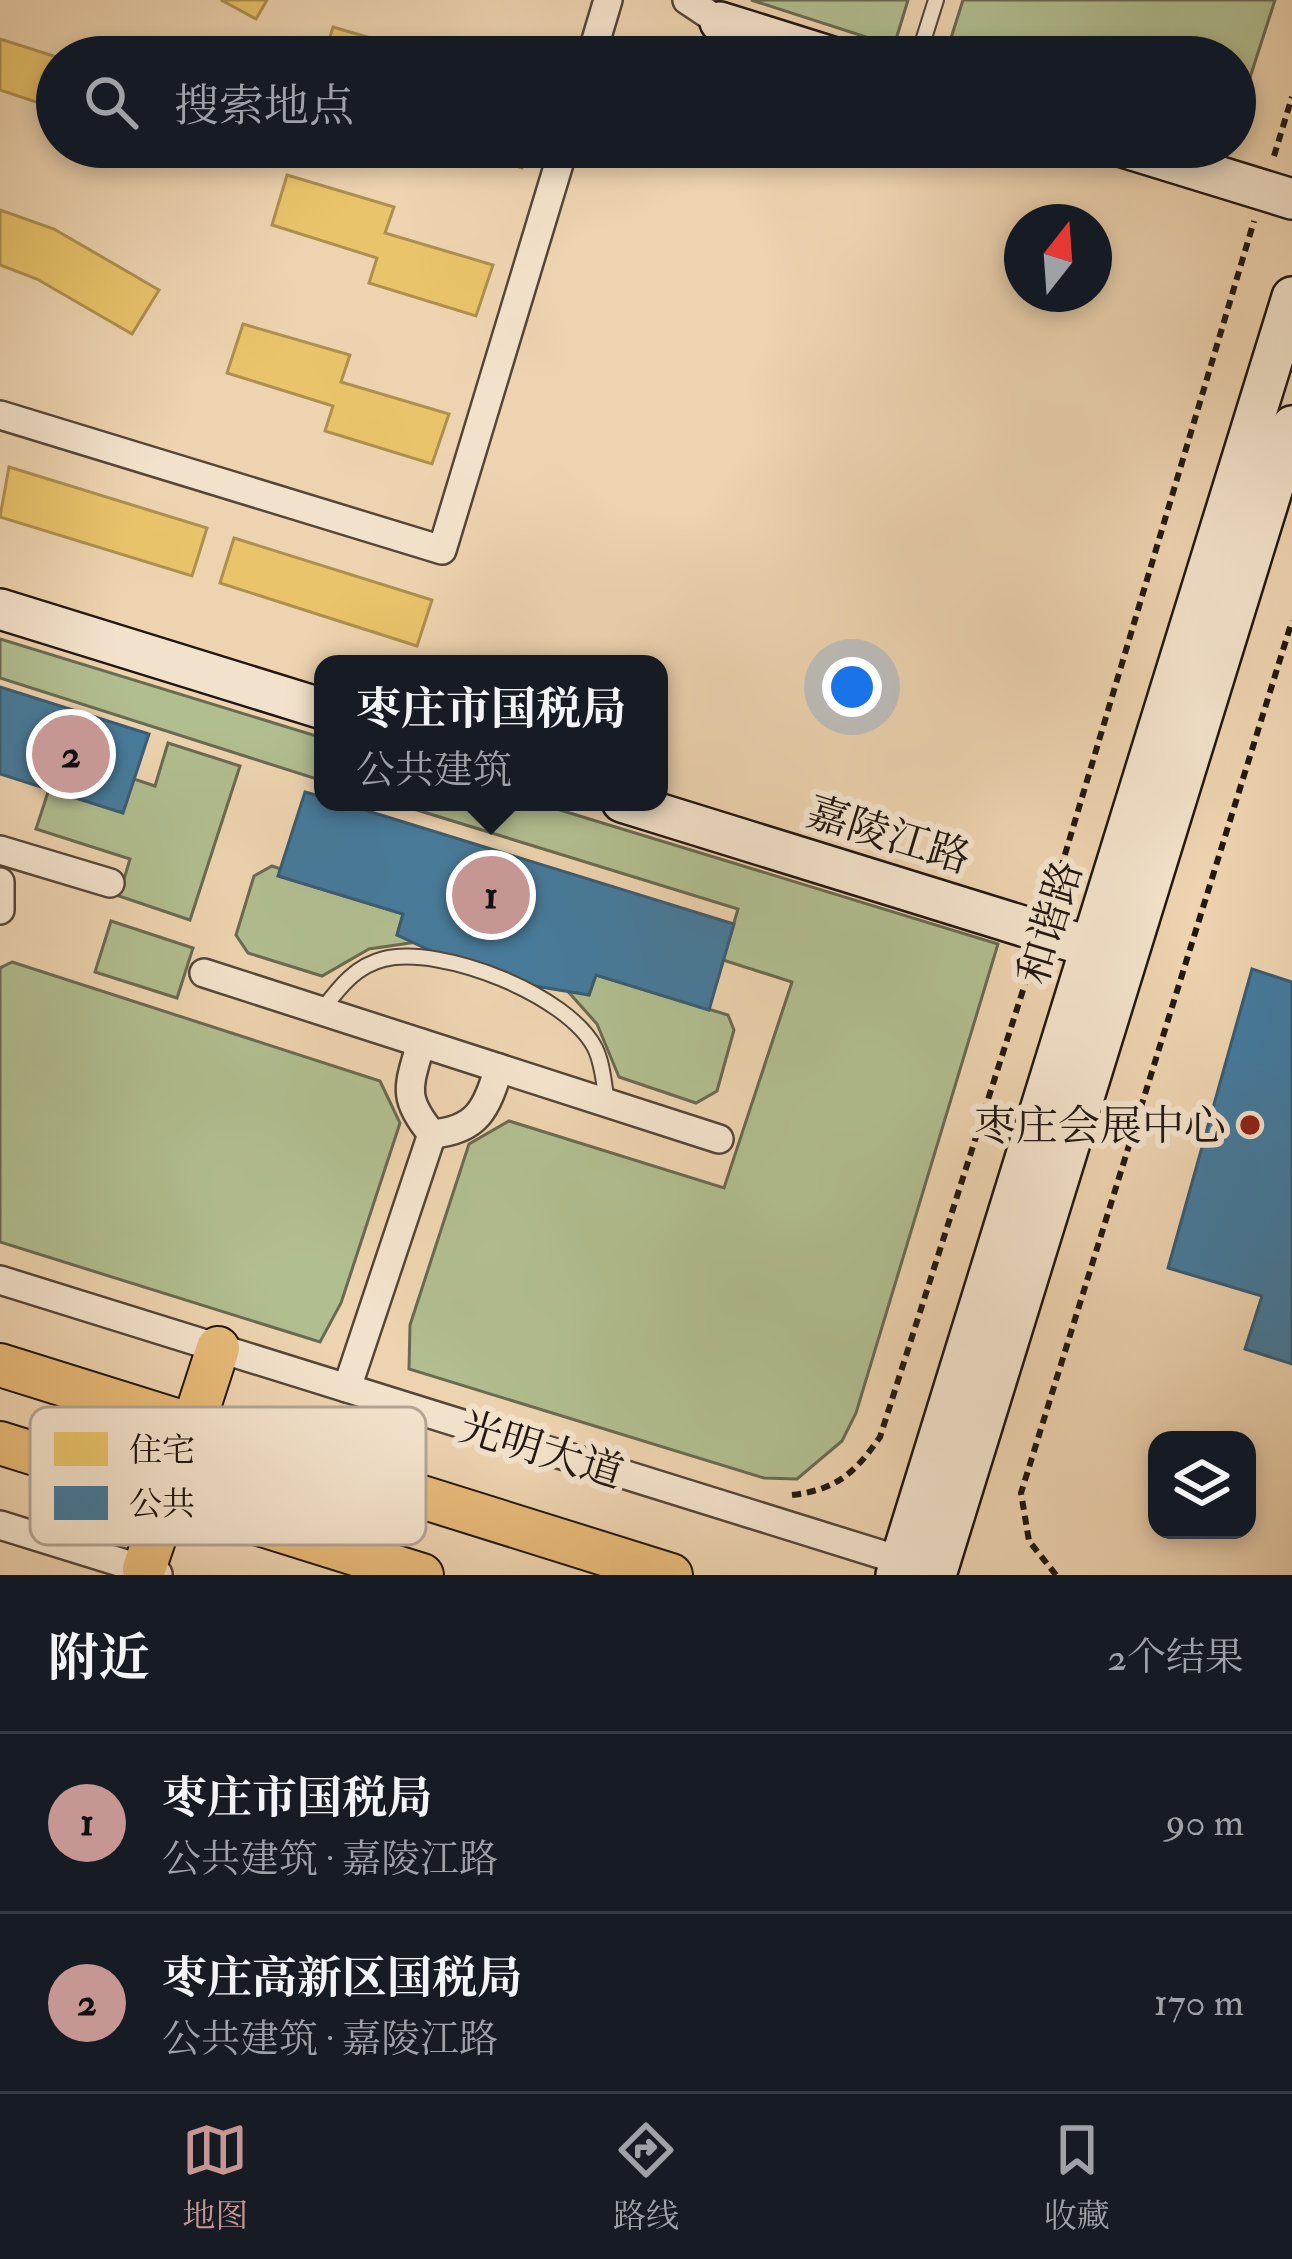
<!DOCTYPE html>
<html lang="zh">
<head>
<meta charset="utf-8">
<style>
	:root { --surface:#171b24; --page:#242831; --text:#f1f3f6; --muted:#9ea1a6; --line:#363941; --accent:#c59692 }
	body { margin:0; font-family:"IM FELL Double Pica","Noto Serif SC",serif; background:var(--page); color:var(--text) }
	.controls { position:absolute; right:36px; bottom:36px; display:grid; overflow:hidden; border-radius:24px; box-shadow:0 6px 18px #0003 }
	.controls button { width:108px; height:108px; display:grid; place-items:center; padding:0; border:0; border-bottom:3px solid var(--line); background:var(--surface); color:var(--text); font:60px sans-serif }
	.compass { position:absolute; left:1004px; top:204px; width:108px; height:108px; border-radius:50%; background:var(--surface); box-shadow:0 6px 18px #0003; rotate:17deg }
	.you { position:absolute; left:852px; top:687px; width:42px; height:42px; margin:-30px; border:9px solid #fff; border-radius:50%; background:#1a73e8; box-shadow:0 0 0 18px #1a73e833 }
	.badge { display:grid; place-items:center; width:78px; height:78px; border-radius:50%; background:var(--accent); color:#111; font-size:39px; font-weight:700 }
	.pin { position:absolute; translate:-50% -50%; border:6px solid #fff; box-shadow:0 3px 12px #0006 }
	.popup { position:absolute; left:314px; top:655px; width:354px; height:156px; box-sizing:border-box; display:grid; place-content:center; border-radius:24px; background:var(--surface); filter:drop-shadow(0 3px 9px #0005); font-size:39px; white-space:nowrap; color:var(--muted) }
	.popup b { font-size:45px; color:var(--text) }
	.popup::after { content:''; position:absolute; left:50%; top:100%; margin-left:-24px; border:24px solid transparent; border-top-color:var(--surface) }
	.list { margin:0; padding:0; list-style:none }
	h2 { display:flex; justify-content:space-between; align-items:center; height:156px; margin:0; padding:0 48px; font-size:51px }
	h2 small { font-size:39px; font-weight:400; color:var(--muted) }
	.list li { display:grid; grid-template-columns:78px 1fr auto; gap:36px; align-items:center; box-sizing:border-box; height:180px; padding:0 48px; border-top:3px solid var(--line) }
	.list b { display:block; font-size:45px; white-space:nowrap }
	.list p { margin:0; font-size:39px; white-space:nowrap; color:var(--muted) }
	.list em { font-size:39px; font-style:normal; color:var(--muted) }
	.icon { flex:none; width:66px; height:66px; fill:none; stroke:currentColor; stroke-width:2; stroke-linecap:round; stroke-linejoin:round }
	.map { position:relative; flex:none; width:1292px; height:1575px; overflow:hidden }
	.search { position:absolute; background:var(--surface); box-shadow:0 6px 18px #0003; left:36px; right:36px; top:36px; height:132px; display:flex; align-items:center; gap:30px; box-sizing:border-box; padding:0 42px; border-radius:66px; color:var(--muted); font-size:45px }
	.sheet { height:516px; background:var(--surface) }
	nav { display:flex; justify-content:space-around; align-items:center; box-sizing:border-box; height:168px; border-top:3px solid var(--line); background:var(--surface); font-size:33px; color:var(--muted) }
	nav a { display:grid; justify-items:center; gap:6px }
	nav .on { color:var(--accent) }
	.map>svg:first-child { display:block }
</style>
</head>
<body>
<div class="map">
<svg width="1292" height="1575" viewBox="0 0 1292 1575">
	<rect width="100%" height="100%" fill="#edd3af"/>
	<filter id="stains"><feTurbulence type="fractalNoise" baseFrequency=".00167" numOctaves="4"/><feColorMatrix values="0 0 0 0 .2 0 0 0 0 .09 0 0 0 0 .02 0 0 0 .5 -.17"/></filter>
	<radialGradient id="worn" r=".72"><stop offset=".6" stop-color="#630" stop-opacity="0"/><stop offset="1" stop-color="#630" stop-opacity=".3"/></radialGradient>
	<g fill="#b1be90" stroke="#6a6a50" stroke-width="3">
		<path d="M751 0H908L894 46Z"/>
		<path d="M963 0H1275L1235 124V57H945Z"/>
		<path d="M0 639 323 738V781L0 678Z"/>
		<path d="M168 743 240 766 190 920 119 896 130 859 36 829 49 789 134 779 155 786Z"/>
		<path d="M391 802H534L998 944 856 1413 842 1441 797 1479 764 1478 409 1369 410 1325 469 1144 509 1121 724 1188 792 982 723 960 738 909Z"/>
		<path d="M272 866 281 869 279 876 403 914 397 935 417 942 369 949 322 976 248 953 236 935 254 876Z"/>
		<path d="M111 921 193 948 177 998 95 972Z"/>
		<path d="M12 962 380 1081 400 1123 341 1303 320 1342 0 1242V968Z"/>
		<path d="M596 975 728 1015 734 1030 717 1091 696 1103 619 1077 597 1024 564 987 589 995Z"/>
	</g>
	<g fill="#e9c46a" stroke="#ad904f" stroke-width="3">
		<path d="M221 0H267L256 19Z"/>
		<path d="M333 27 435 57H324Z"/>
		<path d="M0 39 57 57V109L0 90Z"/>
		<path d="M454 147H529L522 168Z"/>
		<path d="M287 175 394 207 385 233 493 265 476 316 369 283 377 258 272 225Z"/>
		<path d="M0 210 54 229 159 290 132 334 37 279 0 265Z"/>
		<path d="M243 324 350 355 341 382 449 414 432 464 325 431 333 406 227 373Z"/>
		<path d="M9 467 207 528 192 576 0 517Z"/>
		<path d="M234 538 432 600 417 646 220 583Z"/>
	</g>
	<g fill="#457b9d" stroke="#3a5d73" stroke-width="3">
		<path d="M0 687 149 734 123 813 0 774Z"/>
		<path d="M305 792 323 797V802H339L734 924 709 1010 596 975 589 995 517 983 461 965 397 935 403 914 278 876Z"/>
		<path d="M1252 969 1292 982V1364L1245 1349 1262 1296 1168 1268Z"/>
	</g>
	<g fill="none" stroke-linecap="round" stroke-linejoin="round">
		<g stroke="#554638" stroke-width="18">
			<g id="lane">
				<path d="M918 57 936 0"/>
				<path d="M322 1010C339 988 355 966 384 959 442 945 568 995 595 1048 603 1064 604 1086 607 1102"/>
			</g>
		</g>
		<g stroke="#554638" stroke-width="32">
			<g id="street">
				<path d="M687 0 720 22"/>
				<path d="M591 57 608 0"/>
				<path d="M0 415 442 550 564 147"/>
				<path d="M0 850 110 883"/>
				<path d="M0 882V910"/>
				<path d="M204 973 719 1139"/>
				<path d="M421 1043C409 1086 401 1097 432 1134"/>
				<path d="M432 1134C478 1130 486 1109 499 1068"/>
				<path d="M0 1280 915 1565"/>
				<path d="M347 1388 432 1134"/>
				<path d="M0 1525 158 1574"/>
			</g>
		</g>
		<g stroke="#221710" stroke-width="44">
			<g id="secondary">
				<path d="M720 22 832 57"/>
				<path d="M1123 147 1292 199"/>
				<path d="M0 609 323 709"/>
				<path d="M622 802 1116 955"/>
				<path d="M896 1575 1292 297"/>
				<path d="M936 1575 1292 426"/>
			</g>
		</g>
		<g stroke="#221710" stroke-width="46">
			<g id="primary">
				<path d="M0 1365 671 1575"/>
				<path d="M193 1425 218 1348"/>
				<path d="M0 1443 422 1575"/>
				<path d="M144 1569 169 1496"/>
			</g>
		</g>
		<g stroke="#221710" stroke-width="6" stroke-dasharray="9 6" stroke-linecap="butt">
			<path d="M1274 156 1292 97"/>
			<path d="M1052 898 1254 221"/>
			<path d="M792 1495C836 1490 855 1473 880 1437L1032 962"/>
			<path d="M1056 1575 1029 1541 1021 1493 1292 621"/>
		</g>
		<use href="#lane" stroke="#f3e2cb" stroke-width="14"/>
		<use href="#street" stroke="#f3e2cb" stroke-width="27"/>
		<use href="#secondary" stroke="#f3e2cb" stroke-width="39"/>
		<use href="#primary" stroke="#e6ba78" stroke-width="42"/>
	</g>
	<circle fill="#8f2418" stroke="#f3e2cb" stroke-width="4.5" cx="1250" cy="1125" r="12"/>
	<g text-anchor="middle" stroke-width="12" stroke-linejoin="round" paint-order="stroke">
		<g font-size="42" fill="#221710" stroke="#f3e2cb">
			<text transform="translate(889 834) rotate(17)" y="15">嘉陵江路</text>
			<text transform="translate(1049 922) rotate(-73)" y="15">和谐路</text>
			<text transform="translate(542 1449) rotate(17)" y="15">光明大道</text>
		</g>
		<g font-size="42" fill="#221710" stroke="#f3e2cb" text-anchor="end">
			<text x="1226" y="1140">枣庄会展中心</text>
		</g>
	</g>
	<rect x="30" y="1407" width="396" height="138" rx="18" fill="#f3e2cb" stroke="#b4a593" stroke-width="3"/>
	<rect x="54" y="1432" width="54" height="34" fill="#e9c46a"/>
	<rect x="54" y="1486" width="54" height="34" fill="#457b9d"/>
	<g font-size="33" fill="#221710">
		<text x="129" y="1461">住宅</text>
		<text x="129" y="1515">公共</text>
	</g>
	<rect width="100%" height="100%" filter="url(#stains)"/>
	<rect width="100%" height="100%" fill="url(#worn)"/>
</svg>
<div class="controls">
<button><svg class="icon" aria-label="layers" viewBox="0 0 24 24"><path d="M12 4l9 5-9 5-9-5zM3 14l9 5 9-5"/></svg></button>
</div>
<svg class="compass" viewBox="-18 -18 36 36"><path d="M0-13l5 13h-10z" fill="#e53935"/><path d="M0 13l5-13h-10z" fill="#9ea1a6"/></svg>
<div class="you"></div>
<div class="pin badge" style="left:491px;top:895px">1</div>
<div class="popup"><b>枣庄市国税局</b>公共建筑</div>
<div class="pin badge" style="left:71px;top:754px">2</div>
<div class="search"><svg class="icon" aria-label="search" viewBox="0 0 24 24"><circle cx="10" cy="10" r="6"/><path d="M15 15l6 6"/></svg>搜索地点</div>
</div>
<section class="sheet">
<h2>附近<small>2个结果</small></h2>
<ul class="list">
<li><span class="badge">1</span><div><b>枣庄市国税局</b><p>公共建筑 · 嘉陵江路</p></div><em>90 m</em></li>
<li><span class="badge">2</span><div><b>枣庄高新区国税局</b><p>公共建筑 · 嘉陵江路</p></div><em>170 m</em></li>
</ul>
</section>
<nav>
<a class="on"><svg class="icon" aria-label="map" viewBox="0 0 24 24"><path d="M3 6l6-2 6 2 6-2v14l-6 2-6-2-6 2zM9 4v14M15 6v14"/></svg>地图</a>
<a><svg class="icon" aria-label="directions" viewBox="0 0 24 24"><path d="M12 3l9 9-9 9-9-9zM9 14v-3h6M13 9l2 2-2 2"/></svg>路线</a>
<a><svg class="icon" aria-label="saved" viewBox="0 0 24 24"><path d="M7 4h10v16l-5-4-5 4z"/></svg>收藏</a>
</nav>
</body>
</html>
